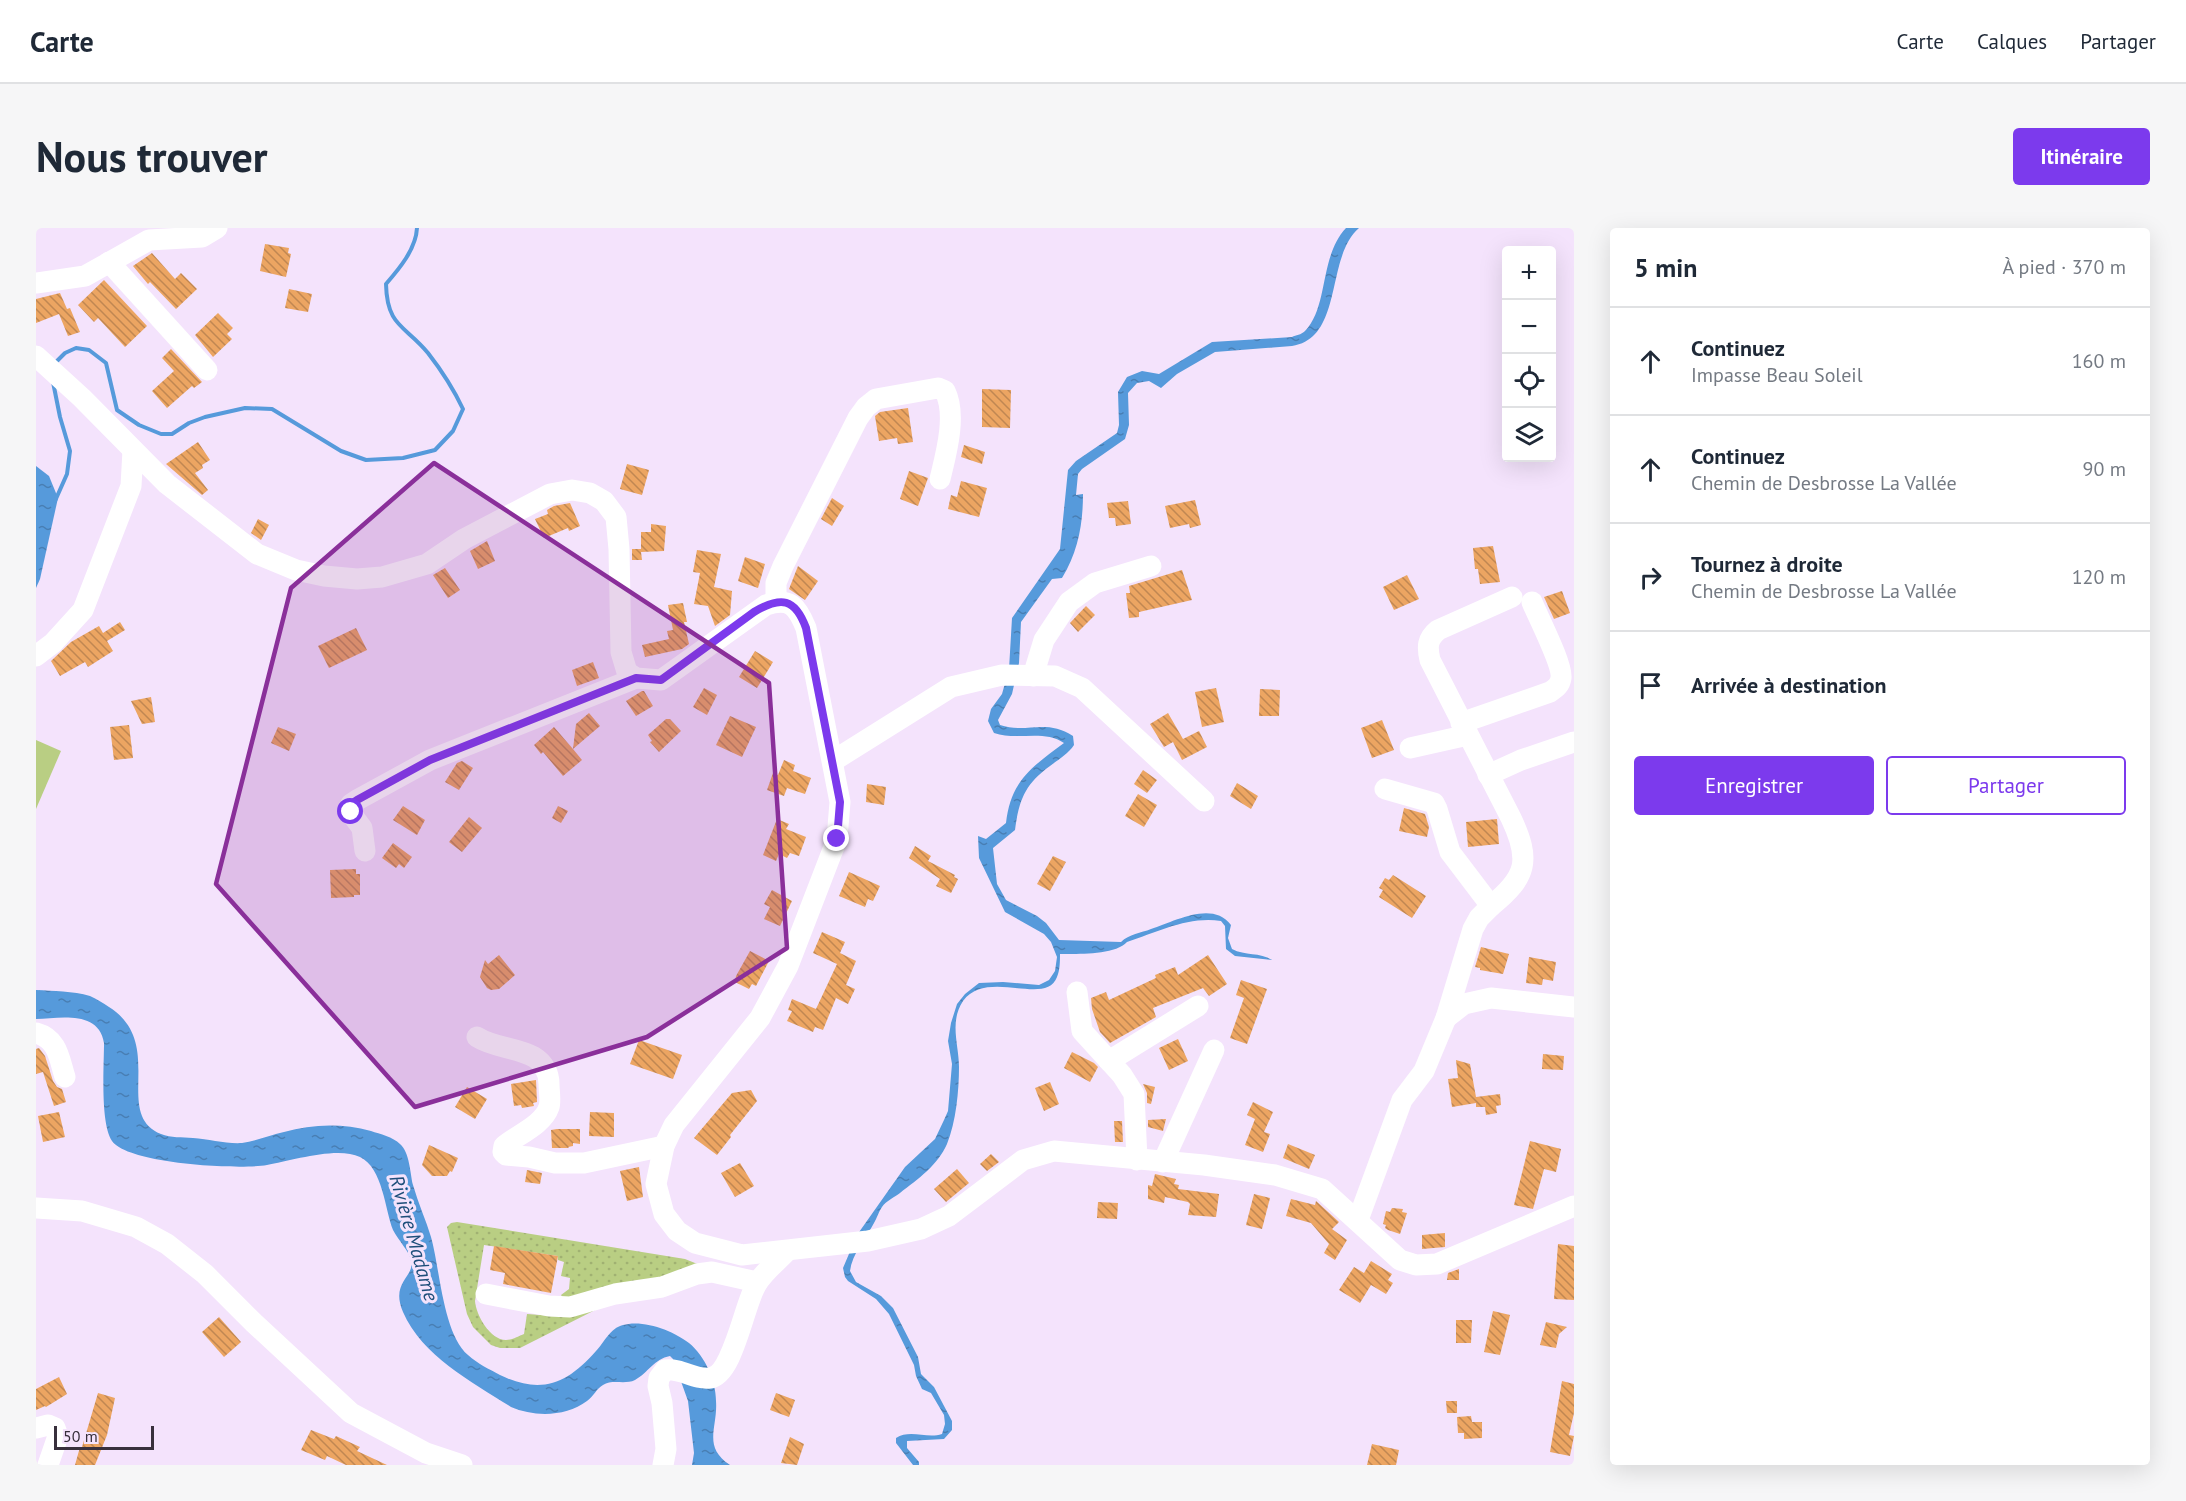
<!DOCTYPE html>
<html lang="fr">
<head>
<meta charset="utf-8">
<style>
	:root { --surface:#fff; --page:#f6f6f7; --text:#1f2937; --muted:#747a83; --line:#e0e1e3; --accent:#7c3aed }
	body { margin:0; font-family:"PT Sans",sans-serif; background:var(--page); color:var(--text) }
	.controls { position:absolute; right:18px; top:18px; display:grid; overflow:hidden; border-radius:6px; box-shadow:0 6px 24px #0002 }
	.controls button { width:54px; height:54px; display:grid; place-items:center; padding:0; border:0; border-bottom:2px solid var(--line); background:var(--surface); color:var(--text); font:30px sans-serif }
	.scale { position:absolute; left:18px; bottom:15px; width:100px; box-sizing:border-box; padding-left:6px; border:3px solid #38303c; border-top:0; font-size:16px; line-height:21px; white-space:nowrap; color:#38303c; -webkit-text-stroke:4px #f4e3fc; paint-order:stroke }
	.stop { position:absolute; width:18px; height:18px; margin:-14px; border:4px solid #7c3aed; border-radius:50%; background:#fff }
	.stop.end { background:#7c3aed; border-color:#fff; box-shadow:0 2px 6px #0008 }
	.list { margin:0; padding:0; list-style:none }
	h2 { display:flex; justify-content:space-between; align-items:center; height:78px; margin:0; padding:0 24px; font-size:26px }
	h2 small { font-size:20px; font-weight:400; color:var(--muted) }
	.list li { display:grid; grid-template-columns:39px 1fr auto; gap:18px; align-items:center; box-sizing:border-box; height:108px; padding:0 24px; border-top:2px solid var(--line) }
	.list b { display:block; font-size:22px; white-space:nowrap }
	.list p { margin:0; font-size:20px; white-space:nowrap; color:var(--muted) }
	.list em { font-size:20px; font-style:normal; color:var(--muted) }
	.actions { display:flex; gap:12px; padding:18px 24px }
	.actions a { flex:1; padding:14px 0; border:2px solid var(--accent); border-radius:6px; text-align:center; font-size:21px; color:var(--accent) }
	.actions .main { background:var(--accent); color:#fff }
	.icon { flex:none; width:33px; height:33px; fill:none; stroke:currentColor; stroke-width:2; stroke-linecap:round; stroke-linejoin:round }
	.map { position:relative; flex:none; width:1538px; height:1237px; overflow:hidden; border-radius:6px }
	header { display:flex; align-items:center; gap:36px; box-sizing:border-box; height:84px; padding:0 30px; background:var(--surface); border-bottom:2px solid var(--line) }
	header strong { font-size:28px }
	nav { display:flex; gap:33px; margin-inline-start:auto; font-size:21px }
	.intro { display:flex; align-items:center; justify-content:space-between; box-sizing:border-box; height:144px; padding:0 36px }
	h1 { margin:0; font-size:42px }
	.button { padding:15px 27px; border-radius:6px; background:var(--accent); color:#fff; font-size:21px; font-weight:700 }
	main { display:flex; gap:36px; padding:0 36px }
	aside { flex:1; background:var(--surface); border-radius:6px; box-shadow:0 6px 24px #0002 }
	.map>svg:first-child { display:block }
</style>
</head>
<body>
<header>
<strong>Carte</strong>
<nav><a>Carte</a><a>Calques</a><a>Partager</a></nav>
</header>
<div class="intro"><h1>Nous trouver</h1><a class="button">Itinéraire</a></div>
<main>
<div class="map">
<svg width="1538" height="1237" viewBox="0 0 1538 1237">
	<defs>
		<pattern id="grass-dots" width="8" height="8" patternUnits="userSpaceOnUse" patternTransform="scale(1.5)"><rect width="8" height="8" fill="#b9ce83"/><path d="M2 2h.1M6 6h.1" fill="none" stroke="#a0b172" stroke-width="1.8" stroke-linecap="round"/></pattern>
		<pattern id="water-ripples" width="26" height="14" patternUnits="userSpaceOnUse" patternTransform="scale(1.5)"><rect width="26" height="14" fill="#569adb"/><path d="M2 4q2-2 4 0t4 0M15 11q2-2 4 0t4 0" fill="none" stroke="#487eb3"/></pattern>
		<pattern id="building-back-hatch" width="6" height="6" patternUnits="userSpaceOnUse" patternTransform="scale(1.5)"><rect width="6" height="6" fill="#eca562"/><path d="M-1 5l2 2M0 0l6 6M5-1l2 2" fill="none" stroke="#c08752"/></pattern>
	</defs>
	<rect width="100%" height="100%" fill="#f4e3fc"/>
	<path fill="url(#grass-dots)" d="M421 994 649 1031 669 1039 529 1073 525 1067 533 1061 534 1050 525 1048 528 1034 522 1032V1028L448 1017 439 1073C440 1087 454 1112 470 1112 476 1112 483 1108 488 1106L491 1086 518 1088 569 1077 484 1120H464L455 1117 437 1099 431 1086 411 999 415 995Z"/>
	<path fill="#b9ce83" d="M0 512 25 523 0 581Z"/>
	<g fill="url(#water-ripples)">
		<path d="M1310 0H1323C1289 29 1308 110 1256 118L1179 124 1141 146 1125 160 1113 153 1101 155 1092 165 1093 197 1089 211 1046 241 1042 246 1040 267 1047 266C1047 296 1042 324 1026 350L1016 351 985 394 983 435 976 466 962 492 964 497C990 506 1010 490 1037 508L1038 517C1032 526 1023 531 1014 538 989 556 983 572 979 602L957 620 961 656 970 672 1001 688 1010 695 1023 712 1085 714C1093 706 1105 705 1115 701 1138 694 1176 672 1195 697L1192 710 1196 721C1209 728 1224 724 1236 732L1199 728 1190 721 1189 698 1185 693C1152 688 1122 704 1091 714 1079 727 1043 726 1024 726 1024 733 1024 742 1021 749 1010 779 951 740 927 773 913 794 923 817 923 839 923 863 920 894 911 916 902 937 882 951 864 965 859 969 850 973 846 979 843 983 841 990 838 995 830 1010 816 1026 814 1043L820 1054 845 1068 857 1080 882 1129 885 1146 898 1159 916 1193V1202L908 1211 871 1213V1220L883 1234V1237H877L860 1215V1210C874 1201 891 1211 906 1206L909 1196 908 1187 895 1165 886 1161 880 1148 878 1137 853 1086 840 1071 812 1053 809 1049 807 1040 821 1007 869 939 899 911 908 892 912 883 916 836 912 813 915 795 921 776 929 766 943 755 967 754 1003 757 1013 752 1019 743 1021 729 1015 714 1008 706 969 684 943 630 942 608 950 611 970 595C975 552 996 539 1028 515 1008 501 981 513 958 505L952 493 955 481 966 466 973 441 976 390 1024 321 1032 242 1040 233 1081 205 1083 197 1082 164 1091 149 1106 143 1123 146 1176 114 1256 109C1260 107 1265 107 1269 103 1293 78 1283 29 1310 0Z"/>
		<path d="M0 238 13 248 22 270 4 351 0 360Z"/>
		<path d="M0 762C17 763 37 763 54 768 61 771 67 775 73 779 131 816 76 886 125 906 135 910 146 909 157 910 173 911 190 916 206 915 220 913 235 907 248 904 276 896 306 895 335 903 344 906 357 909 364 916 374 925 374 945 377 957 382 975 390 992 395 1009 404 1041 407 1106 432 1127 442 1136 453 1141 464 1147 505 1167 531 1156 560 1123 568 1115 574 1100 587 1097 607 1091 638 1103 653 1115 669 1128 680 1153 680 1173 682 1200 666 1218 694 1237H656L658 1225 652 1173 637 1131 634 1128C618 1131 612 1145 599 1152 589 1157 576 1151 567 1157 561 1160 557 1169 551 1173 530 1189 498 1189 475 1179 436 1154 386 1128 367 1084 354 1054 379 1049 375 1033 374 1024 362 1012 357 1002 349 982 347 940 324 929 301 918 255 933 231 937 203 942 92 936 76 913 64 895 68 838 68 815 63 782 24 790 0 791Z"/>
	</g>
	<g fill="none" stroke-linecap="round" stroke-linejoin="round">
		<g stroke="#569adb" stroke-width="4">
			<path d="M19 135 29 125 40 120 53 122 70 135 81 182 103 197 125 206H136L153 195 169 189 209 180 236 181 305 223 330 232 367 230 399 222 417 203 427 181C417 160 406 143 392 125 369 97 351 99 350 56 363 41 380 21 381 0"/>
			<path d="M17 154 24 189 34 223 31 246 19 273"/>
		</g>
	</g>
	<g fill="url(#building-back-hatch)">
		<path d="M229 16 253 20 252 25 255 26 250 49 224 43Z"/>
		<path d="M116 25 139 51 145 45 161 61 140 81 114 54 112 56 97 38Z"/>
		<path d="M68 52 111 98 89 119 62 90 58 94 42 77Z"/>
		<path d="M253 61 276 66 272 84 249 80Z"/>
		<path d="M24 65 31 81 34 80 44 104 32 108 23 86 0 95V71Z"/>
		<path d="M182 85 197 100 191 106 196 111 177 129 159 107Z"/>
		<path d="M135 121 166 154 158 160 156 158 131 180 116 163 138 143 126 130Z"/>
		<path d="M946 161 975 162 974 200 946 199Z"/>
		<path d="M872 180 877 214 862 216 861 210 843 213 839 188 844 184Z"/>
		<path d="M162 214 174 232 166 237 167 240 159 245 172 262 166 267 130 236Z"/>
		<path d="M928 217 949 224 946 236 925 229Z"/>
		<path d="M591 236 613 242 606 267 584 261Z"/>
		<path d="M873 243 892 250 882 278 864 271Z"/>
		<path d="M925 253 951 260 943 289 912 281 915 267 921 269Z"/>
		<path d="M796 270 808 278 796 298 785 291Z"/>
		<path d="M1159 272 1165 297 1154 300 1153 296 1134 300 1129 278Z"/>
		<path d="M1092 273 1095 296 1080 298 1079 290H1073L1071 275Z"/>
		<path d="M534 275 544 298 533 303 532 300 508 310 499 291 512 286 511 282 518 278Z"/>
		<path d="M222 291 233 297 225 312 215 305Z"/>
		<path d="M615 296 630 298 628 323 605 324 606 332H596V321H605V304H615Z"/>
		<path d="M451 313 459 333 442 341 434 323Z"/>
		<path d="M1457 318 1464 354 1444 356 1442 341H1439L1437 320Z"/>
		<path d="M661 322 685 326 678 359 696 363 694 387 679 398 672 378 658 376 664 345 657 344Z"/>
		<path d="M709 329 729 336 722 360 702 353Z"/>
		<path d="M762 338 782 353 769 372 753 361Z"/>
		<path d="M409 340 424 362 412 370 397 347Z"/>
		<path d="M1146 342 1156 372 1103 384V389L1093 390 1090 365H1094L1093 358Z"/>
		<path d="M1371 347 1383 371 1358 382 1347 359Z"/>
		<path d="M1526 363 1534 385 1518 391 1508 369Z"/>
		<path d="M647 375 651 394H648L653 416 646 421 609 429 606 417 633 411 631 403 637 402 632 377Z"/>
		<path d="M1050 378 1059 387 1042 404 1034 395Z"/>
		<path d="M84 394 89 402 71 413 77 423 52 439 49 434 24 448 15 433 35 414 63 398 67 405Z"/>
		<path d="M320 400 331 422 293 440 282 418Z"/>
		<path d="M719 423 737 434 721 460 703 449Z"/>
		<path d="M557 434 563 450 541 458 536 442Z"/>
		<path d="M668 460 681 467 671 487 657 479Z"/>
		<path d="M1180 460 1188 494 1166 499 1159 464Z"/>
		<path d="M1224 461 1244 462 1243 488H1223Z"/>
		<path d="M606 463H608L617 478 600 488 590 473Z"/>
		<path d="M115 469 119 494 106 496 95 473Z"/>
		<path d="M553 485 564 498 537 521 546 532 527 548 507 524 505 526 498 517 518 499 537 521 540 496Z"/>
		<path d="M1132 485 1147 511 1163 503 1171 519 1146 532 1137 514 1128 519 1114 496Z"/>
		<path d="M694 488 720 499 706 529 680 517Z"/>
		<path d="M630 491H634L645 503 623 524 614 514 616 513 612 507Z"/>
		<path d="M1346 492 1358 522 1336 530 1325 500Z"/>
		<path d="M93 497 97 530 78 532 74 499Z"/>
		<path d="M242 499 260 506 253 523 235 515Z"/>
		<path d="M748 532 759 537 757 543 775 550 769 566 751 560 748 568 731 562 737 545 742 547Z"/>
		<path d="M426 533 437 540 423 562 409 554 421 535Z"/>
		<path d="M1107 542 1121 552 1111 565 1098 556Z"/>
		<path d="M1201 555 1222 568 1215 581 1194 568Z"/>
		<path d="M831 556 850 559 848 577 830 574Z"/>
		<path d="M1102 566 1121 577 1108 599 1089 588Z"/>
		<path d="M367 578 389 592 381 607 357 592Z"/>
		<path d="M522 578 532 583 525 595 516 590Z"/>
		<path d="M1368 580 1389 586 1393 599 1391 609 1363 603Z"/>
		<path d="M433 589 446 600 426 624 413 614Z"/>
		<path d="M741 591 753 596 750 601 770 609 763 628 754 625 751 630 743 626 740 633 727 627Z"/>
		<path d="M1461 591 1463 616 1432 619 1430 594Z"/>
		<path d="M357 615 376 629 368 640 363 636 360 640 346 630Z"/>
		<path d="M879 618 895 628 892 633 919 647 918 649 922 651 915 665 900 658 904 651 873 630Z"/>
		<path d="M1017 628 1030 634 1014 663 1001 656Z"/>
		<path d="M320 641V646H324V667H318V669L295 670 294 642Z"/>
		<path d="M813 644 844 658 837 673 832 671 829 679 803 668Z"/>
		<path d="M1357 647 1390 668 1376 690 1343 669 1347 662 1343 660 1349 650 1353 652Z"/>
		<path d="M736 662 756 673 744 698 728 691 734 679 728 676Z"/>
		<path d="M786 704 809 714 804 725 820 733 810 757 819 761 812 776 800 770 787 802 779 799 777 804 751 793 756 783 752 782 756 771 780 781 801 736 777 725Z"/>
		<path d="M1445 719 1473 726 1467 746 1444 742V740L1439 739Z"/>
		<path d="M714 723 733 733 720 758 716 756 713 761 699 754 700 748Z"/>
		<path d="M463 727 479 747 463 761 455 762 451 760 444 749 449 732 452 736Z"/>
		<path d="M1172 727 1191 756 1173 768 1167 760 1117 780 1120 789 1074 815 1064 804 1056 781 1055 770 1070 764 1073 772 1120 750 1119 747 1139 739 1142 747Z"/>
		<path d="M1493 729 1520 734 1517 753 1507 751 1506 757 1490 755Z"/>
		<path d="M1205 752 1231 761 1211 816 1194 810 1208 770 1200 767Z"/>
		<path d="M1142 811 1152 833 1133 842 1123 820Z"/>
		<path d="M603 812 646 827 637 851 594 836Z"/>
		<path d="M3 820 9 828 17 853 21 859 26 861 30 874 18 878 7 844 0 846V821Z"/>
		<path d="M1036 824 1058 835 1062 839 1054 854 1028 840Z"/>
		<path d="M1507 826 1528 828 1527 842 1506 841Z"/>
		<path d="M1420 832 1434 836 1440 869 1464 866 1465 877 1460 878 1461 885 1450 887 1449 879H1440V875L1416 879 1412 851 1422 850Z"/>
		<path d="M500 852 501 874 497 875 498 878 486 880 485 877 478 878 475 856Z"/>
		<path d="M1014 854 1023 876 1008 883 999 860Z"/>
		<path d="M1107 856 1119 859 1115 876 1111 875V865Z"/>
		<path d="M431 859 451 871 439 891 419 879Z"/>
		<path d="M715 862 721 873 694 907 695 909 681 927 658 910 696 865Z"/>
		<path d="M1217 874 1237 884 1228 904 1234 906 1227 924 1209 917 1219 891 1211 887Z"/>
		<path d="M23 884 29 909 7 914 2 888Z"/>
		<path d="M554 884 578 885V909L553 908Z"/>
		<path d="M1130 891 1127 903 1112 899V892Z"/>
		<path d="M1078 893H1086L1087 914H1079Z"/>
		<path d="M521 901H544V916L537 915V918L532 919 533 920H516L515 902Z"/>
		<path d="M1494 913 1525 921 1520 944 1508 941 1497 981 1478 977Z"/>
		<path d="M1252 916 1279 927 1273 941 1247 930Z"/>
		<path d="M393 917 422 930 416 944 414 943 411 948H396L386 937Z"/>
		<path d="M955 926 963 934 951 943 944 936Z"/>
		<path d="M704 935 718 958 699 969 685 945Z"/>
		<path d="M603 939 607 969 591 973 584 943Z"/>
		<path d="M921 941 933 955 910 974 898 961Z"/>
		<path d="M491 942 506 945 504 956 489 954Z"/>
		<path d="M1119 946 1140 951 1138 956 1143 957 1142 961 1183 966 1180 989 1152 987 1154 976 1152 974 1129 969 1128 975 1112 971V957L1116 958Z"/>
		<path d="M1218 966 1234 970 1226 1001 1210 997Z"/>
		<path d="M1255 971 1279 977 1280 973 1303 994 1296 1001 1311 1012 1299 1032 1288 1025 1293 1016 1275 995 1250 988Z"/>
		<path d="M1062 974 1082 975 1081 991 1061 990Z"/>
		<path d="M1356 980 1367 981 1366 984 1371 985 1364 1006 1352 1002 1349 1000 1350 997 1347 996 1350 983 1354 984Z"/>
		<path d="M1409 1005V1019L1386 1021V1007Z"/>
		<path d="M1522 1016 1538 1018V1072L1518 1071Z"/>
		<path d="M458 1018 522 1028 515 1065 467 1056 469 1045 454 1042Z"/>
		<path d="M1335 1033 1356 1046 1352 1052 1357 1055 1350 1066 1335 1057 1324 1075 1303 1062 1318 1039 1328 1045Z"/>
		<path d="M1423 1041V1052H1411L1412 1045Z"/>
		<path d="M1457 1083 1474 1087 1464 1127 1448 1124Z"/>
		<path d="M183 1089 205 1114 188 1129 166 1104Z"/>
		<path d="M1420 1092H1436L1435 1115H1420Z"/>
		<path d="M1510 1094 1531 1099 1523 1106 1520 1120 1504 1117Z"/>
		<path d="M23 1149 31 1166 10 1179 9 1178 0 1182V1161Z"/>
		<path d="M1526 1153 1538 1156V1185L1533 1207 1538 1208 1534 1228 1514 1224Z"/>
		<path d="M62 1165 79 1170 71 1207 59 1237H39L44 1219H46Z"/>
		<path d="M740 1165 759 1172 753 1189 734 1182Z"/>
		<path d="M1410 1173H1421V1185H1411Z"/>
		<path d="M1435 1188 1436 1194H1446V1210L1428 1211V1205H1422L1421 1189Z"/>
		<path d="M275 1202 298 1211 300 1208 324 1219 321 1223 351 1237H310L291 1228 289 1232 265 1222Z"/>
		<path d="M754 1209 768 1216 761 1237 745 1235Z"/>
		<path d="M1336 1216 1363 1222 1360 1237H1331Z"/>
	</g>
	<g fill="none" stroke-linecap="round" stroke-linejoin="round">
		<g stroke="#fff" stroke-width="21">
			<path d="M73 34 171 142"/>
			<path d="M0 55 49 48 113 12 166 9 181 0"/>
			<path d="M0 128 46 170 131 256 221 326 260 342 288 348 321 351 346 349 391 336 428 311 514 266 536 262 554 265 568 273 580 289 583 321 585 424 591 444 600 450 625 452 730 377C754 369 761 378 770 400L804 574 801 611 752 738 724 790 638 897 628 918 620 956 628 986 641 1003 659 1015 706 1027 832 1013 885 1001 913 988 987 932 1018 923 1168 937 1239 947 1286 961 1364 1032 1380 1037 1401 1036 1538 978"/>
			<path d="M740 373V355L747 338 822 190 830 179 840 171 902 160 909 163C921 187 910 226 904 251"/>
			<path d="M0 428 17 415 47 382 95 258 97 222"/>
			<path d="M997 448 1008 412 1033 374 1059 355 1115 338"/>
			<path d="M1425 495 1514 464C1520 460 1524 457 1525 450 1527 437 1502 389 1496 374"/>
			<path d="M1374 520 1432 507"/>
			<path d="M797 533 915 459 966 447 1019 448 1046 460 1168 573"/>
			<path d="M1452 547 1485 532 1538 514"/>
			<path d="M329 623 326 600 314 584 315 576 321 572 394 532 600 450"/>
			<path d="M1455 678C1491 649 1495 632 1475 590L1394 432C1391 419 1391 411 1402 402L1476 369"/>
			<path d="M1041 764 1046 803 1086 847 1098 866 1101 932"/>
			<path d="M1410 790 1428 776 1455 770 1538 779"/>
			<path d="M0 805C22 811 23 830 29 849"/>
			<path d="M441 809C458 820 480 819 498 829 508 835 513 845 513 856 513 863 515 873 513 879 507 897 481 907 468 918L467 924 470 927 493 929 519 935H548L628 918"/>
			<path d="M1073 833 1162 778"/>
			<path d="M1127 934 1178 822"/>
			<path d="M0 980 46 983 100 999 131 1016 169 1046 218 1095 315 1185 390 1225 426 1237"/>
			<path d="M1322 992 1366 872 1388 843 1410 790 1437 701 1443 690 1455 678 1414 624 1401 581 1398 575 1349 561"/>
			<path d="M450 1066 513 1078 534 1079 579 1066 626 1059 661 1046 676 1044 721 1054"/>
			<path d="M0 1200 12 1197 19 1200 22 1208 12 1237"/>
			<path d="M627 1237 630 1221 626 1175 622 1158 623 1150 629 1142C646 1140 658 1152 674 1150 697 1147 708 1077 720 1057 727 1044 741 1034 751 1023"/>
		</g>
	</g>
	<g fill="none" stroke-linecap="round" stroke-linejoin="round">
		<path stroke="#7c3aed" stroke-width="8" d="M315 584V576L321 572 394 532 600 450 625 452 718 384C745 368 759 370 770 400L804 574 801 611"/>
	</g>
	<path fill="#8a2f9a" fill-opacity="0.2" stroke="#8a2f9a" stroke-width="4.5" stroke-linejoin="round" d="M398 235 733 455 751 720 611 809 379 879 180 656 255 360Z"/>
	<g text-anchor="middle" stroke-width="6" stroke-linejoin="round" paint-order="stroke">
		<g font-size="20" font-style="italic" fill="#1e4e7a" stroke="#f4e3fc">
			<text transform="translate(378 1010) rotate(74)" y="7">Rivière Madame</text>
		</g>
	</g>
</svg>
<div class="controls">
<button>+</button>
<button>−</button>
<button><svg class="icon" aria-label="locate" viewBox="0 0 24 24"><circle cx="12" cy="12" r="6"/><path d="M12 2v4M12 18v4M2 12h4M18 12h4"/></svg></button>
<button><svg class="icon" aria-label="layers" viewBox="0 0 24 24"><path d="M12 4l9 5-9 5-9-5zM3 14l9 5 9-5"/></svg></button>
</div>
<div class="scale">50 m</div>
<div class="stop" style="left:315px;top:584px"></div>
<div class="stop end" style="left:801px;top:611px"></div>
</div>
<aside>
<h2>5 min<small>À pied · 370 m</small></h2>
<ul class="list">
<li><svg class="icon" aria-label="ahead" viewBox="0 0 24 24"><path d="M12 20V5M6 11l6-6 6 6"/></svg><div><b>Continuez</b><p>Impasse Beau Soleil</p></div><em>160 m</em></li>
<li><svg class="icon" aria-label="ahead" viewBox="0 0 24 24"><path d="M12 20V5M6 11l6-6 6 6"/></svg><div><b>Continuez</b><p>Chemin de Desbrosse La Vallée</p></div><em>90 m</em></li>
<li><svg class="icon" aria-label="right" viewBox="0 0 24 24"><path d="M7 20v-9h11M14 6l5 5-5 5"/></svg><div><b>Tournez à droite</b><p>Chemin de Desbrosse La Vallée</p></div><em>120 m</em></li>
<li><svg class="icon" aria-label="arrive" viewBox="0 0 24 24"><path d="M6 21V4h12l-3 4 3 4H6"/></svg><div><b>Arrivée à destination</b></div></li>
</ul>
<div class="actions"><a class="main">Enregistrer</a><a>Partager</a></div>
</aside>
</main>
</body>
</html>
